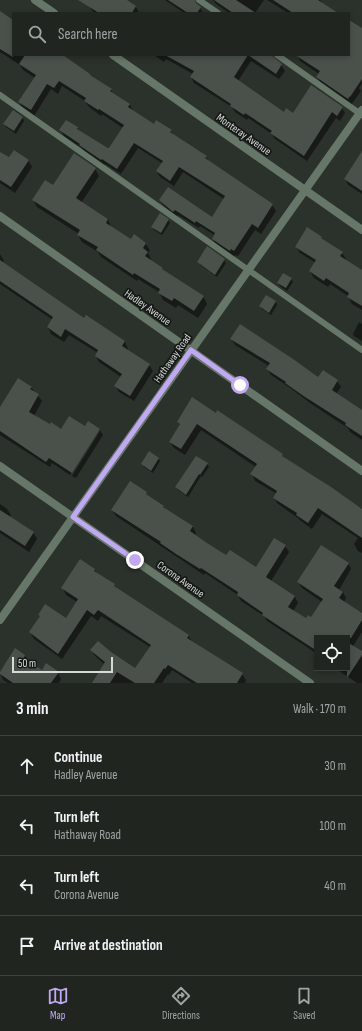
<!DOCTYPE html>
<html lang="en">
<head>
<meta charset="utf-8">
<style>
	:root { --surface:#202520; --page:#2d312d; --text:#f1f3f6; --muted:#a2a5a5; --line:#3d423e; --accent:#c1a8f3 }
	body { margin:0; font-family:"Sofia Sans Condensed",sans-serif; background:var(--page); color:var(--text) }
	.controls { position:absolute; right:12px; bottom:12px; display:grid; overflow:hidden; border-radius:0px; box-shadow:0 2px 6px #0003 }
	.controls button { width:36px; height:36px; display:grid; place-items:center; padding:0; border:0; border-bottom:1px solid var(--line); background:var(--surface); color:var(--text); font:20px sans-serif }
	.scale { position:absolute; left:12px; bottom:10px; width:101px; box-sizing:border-box; padding-left:4px; border:2px solid #d6dbd7; border-top:0; font-size:11px; line-height:14px; white-space:nowrap; color:#d6dbd7; -webkit-text-stroke:3px #151816; paint-order:stroke }
	.stop { position:absolute; width:12px; height:12px; margin:-9px; border:3px solid #c1a8f3; border-radius:50%; background:#fff }
	.stop.end { background:#c1a8f3; border-color:#fff; box-shadow:0 1px 4px #0008 }
	.list { margin:0; padding:0; list-style:none }
	h2 { display:flex; justify-content:space-between; align-items:center; height:52px; margin:0; padding:0 16px; font-size:17px }
	h2 small { font-size:13px; font-weight:400; color:var(--muted) }
	.list li { display:grid; grid-template-columns:26px 1fr auto; gap:12px; align-items:center; box-sizing:border-box; height:60px; padding:0 16px; border-top:1px solid var(--line) }
	.list b { display:block; font-size:15px; white-space:nowrap }
	.list p { margin:0; font-size:13px; white-space:nowrap; color:var(--muted) }
	.list em { font-size:13px; font-style:normal; color:var(--muted) }
	.icon { flex:none; width:22px; height:22px; fill:none; stroke:currentColor; stroke-width:2; stroke-linecap:round; stroke-linejoin:round }
	.map { position:relative; flex:none; width:362px; height:683px; overflow:hidden }
	.search { position:absolute; background:var(--surface); box-shadow:0 2px 6px #0003; left:12px; right:12px; top:12px; height:44px; display:flex; align-items:center; gap:10px; box-sizing:border-box; padding:0 14px; border-radius:0px; color:var(--muted); font-size:15px }
	.sheet { height:292px; background:var(--surface) }
	nav { display:flex; justify-content:space-around; align-items:center; box-sizing:border-box; height:56px; border-top:1px solid var(--line); background:var(--surface); font-size:11px; color:var(--muted) }
	nav a { display:grid; justify-items:center; gap:2px }
	nav .on { color:var(--accent) }
	.map>svg:first-child { display:block }
</style>
</head>
<body>
<div class="map">
<svg width="362" height="683" viewBox="0 0 362 683">
	<rect width="100%" height="100%" fill="#2b312b"/>
	<g fill="#0007">
		<path d="M79 0H125L136 7 139 13H94L89 6Z"/>
		<path d="M165 0H189L200 8 203 13H184Z"/>
		<path d="M213 0H264L255 13H229L216 4Z"/>
		<path d="M267 0H320L323 4 336 13H288Z"/>
		<path d="M0 13 13 21V55H61L111 90 113 94 130 105 133 111 154 125 171 131 173 135 206 157 209 162 272 205 276 211 261 234 255 230 238 256 235 255 234 257 216 245 213 239 214 235 200 226 199 228 178 215 177 217 164 206 160 200 212 218 224 199 183 172 174 186 160 177 157 172 162 163 138 148 121 174 105 164 104 166 84 151 82 148 64 136 61 130 77 128 79 131 110 149 123 128 102 114 101 116 89 107 85 101 62 86 58 94 51 89 34 116 23 108 19 102 35 78 23 70 20 65 0 52Z"/>
		<path d="M349 26 362 34V83L359 88 361 91 351 105 321 83 317 77 319 74 300 61 297 55H349Z"/>
		<path d="M154 55H269L281 65 285 71 279 79 251 61 238 81 284 113 293 114 342 108 345 113 340 121 336 118 307 161 275 139 272 134 248 118 247 120 235 112 232 107 194 83 191 77 193 74 166 59 164 62Z"/>
		<path d="M14 111 23 118 24 121 16 134 6 127 4 124Z"/>
		<path d="M0 153 9 159 28 160 32 167 15 193 0 183Z"/>
		<path d="M362 157V194L348 185 345 179Z"/>
		<path d="M95 169 99 176 81 203 108 219 111 227 131 240 145 243 150 250 148 253 151 259V261L162 268 164 271 203 296 207 304 198 318 178 305 176 308 163 300 159 292 138 279 137 281 101 257 98 252 82 242 78 235 79 234 37 207 33 200 54 186Z"/>
		<path d="M168 220 170 223 162 235 154 230 152 227Z"/>
		<path d="M308 229 342 253 346 259 345 260 362 273V310L352 304 348 296 330 284 328 287 314 278 310 271 316 263 300 253 296 247Z"/>
		<path d="M0 254 4 261 2 263 84 320 86 316 125 342 128 349 127 351 149 365 153 371 134 401 119 392 116 386 121 377 99 362 96 356 98 353 69 335 64 342 51 334 48 327 53 320 0 284Z"/>
		<path d="M224 260 226 263 217 277 200 265 198 262Z"/>
		<path d="M284 274 291 279 293 282 287 291 280 286 278 283Z"/>
		<path d="M267 296 276 302 277 305 271 315 262 309 260 306Z"/>
		<path d="M359 322 362 324V341L354 336 353 334Z"/>
		<path d="M231 339 319 379 337 381 341 387 336 394 362 411V440L350 432 348 428 310 403 289 387 271 375 267 369 269 366 235 345Z"/>
		<path d="M31 387 42 401 34 416 61 430 85 427 99 429 103 435 76 478 72 476 100 431H98L70 475 52 463 50 467 0 435V406L1 407Z"/>
		<path d="M193 399 282 455 285 459 362 512V553L358 551 354 544 358 538 322 514 312 529 301 521 298 518 278 504 274 498 277 494 255 481 252 474 256 467 201 430 185 455 174 448 170 442 180 426 178 422Z"/>
		<path d="M158 458 160 461 153 473 144 467 142 464Z"/>
		<path d="M207 464 209 467 202 477 201 476 188 497 178 490 176 487Z"/>
		<path d="M146 493 148 496 163 506 165 509 193 527 196 533 195 536 227 556 257 568 285 546 289 552 271 581 295 597 298 603 293 611 306 620 312 618 322 602 302 588 298 582 348 563 351 569 339 590 343 592 346 598 344 602 362 614V632L353 646 362 652V683H357L335 668H347V638H317V656L313 651 267 621 264 616 241 601 238 595 205 573 204 575 116 516 112 510Z"/>
		<path d="M0 504 7 509 11 515 9 517 33 532 37 539 29 552 0 533Z"/>
		<path d="M94 569 97 574 114 585 116 589 188 635 192 642 242 674 246 680 245 682 246 683H192L172 670 169 675 168 674 162 683H93L105 665 95 656 91 650 111 653 135 669 150 647 101 616 98 621 91 616 62 659 34 639 30 632 40 617 39 615 66 619 77 602 66 595 63 588Z"/>
		<path d="M25 656 28 661 42 671 58 673 61 679 59 683H8L3 680 0 673Z"/>
	</g>
	<g fill="#4a514b">
		<path d="M78 0H127L136 6 132 13H99Z"/>
		<path d="M168 0H195L196 3 201 7 197 13H188Z"/>
		<path d="M214 0H236L256 13H233Z"/>
		<path d="M273 0H318L338 13H293Z"/>
		<path d="M0 11 13 20V57L0 49Z"/>
		<path d="M349 20 362 28V79L350 97V96L348 99 316 77 320 71 295 55H349Z"/>
		<path d="M25 55H63L90 74V75L112 89 110 91 130 104 128 107 154 124 156 120 172 130 170 132 207 156 205 158 273 204 258 228 252 224 234 251 231 249 230 251 212 239 215 233 196 221 195 223 175 210 173 212 159 200 168 187 212 217 225 196 179 167 170 181 156 171 163 161 134 143 117 169 102 159 101 160 79 145 80 144 59 130 66 120 78 127 77 129 108 148H109L124 125 99 109 98 110 84 101 86 98 59 81 54 88 47 84 31 110 18 102 36 75 19 64Z"/>
		<path d="M165 55H248L234 77 284 112 286 108 293 113 311 85 343 107 337 116 332 112 304 156 270 133 272 131 245 113 244 115 230 106 231 104 190 77 194 71Z"/>
		<path d="M248 55H271L282 64 276 74Z"/>
		<path d="M13 110 23 117 14 131 3 124Z"/>
		<path d="M14 150 29 160 11 187 0 180V152L9 157Z"/>
		<path d="M362 151V191L344 179Z"/>
		<path d="M74 153 96 168 76 198 108 219 106 223 131 239 134 234 146 243 143 248 148 252 145 256 163 268 162 269 204 296 194 311 174 298 172 301 158 293 160 289 134 273 133 275 96 250 98 247 77 235 80 230 32 200 45 180 53 185Z"/>
		<path d="M160 213 169 219 161 233 151 227Z"/>
		<path d="M307 227 322 237 321 238 343 252 340 256 362 270V306L347 297 349 293 326 278 324 281 309 271 316 260 295 247Z"/>
		<path d="M207 246 225 259 215 275 197 262Z"/>
		<path d="M0 260 84 318 86 315 125 341 122 346 150 364 130 396 114 386 122 374 95 356 98 350 65 329 61 337 47 327 53 317 0 281Z"/>
		<path d="M283 273 292 278 286 288 277 283Z"/>
		<path d="M266 295 276 301 269 313 259 306Z"/>
		<path d="M240 324 293 359 318 377 323 370 338 380 332 390 362 410V436L345 425 346 423 305 397 285 383 286 382 266 369 270 363 230 339Z"/>
		<path d="M18 378 32 387 30 389 39 394 29 412 50 424 51 422 61 429 69 416 85 426 88 421 100 429 72 473 49 458 46 462 0 431V407Z"/>
		<path d="M192 397 216 413 217 410 283 454 282 456 331 487 362 509V538L318 508 308 523 296 515 297 513 273 498 277 491 250 474 257 464 197 424 181 449 169 442 180 424 177 422Z"/>
		<path d="M149 451 159 458 151 471 141 464Z"/>
		<path d="M196 456 208 463 200 475 199 474 186 495 175 487Z"/>
		<path d="M130 481 147 492 146 494 164 506 163 507 193 526 190 531 207 543 226 555 230 550 256 567 274 538 286 545 266 577 295 596 288 607 306 618 308 615 311 617 323 599 297 582 321 545 349 563 334 586 343 592 339 598 362 613V620L351 638H317V651L262 615 263 613 237 595 238 592 201 568 200 569 176 554 160 543 161 542 111 510Z"/>
		<path d="M0 510 34 532 25 546 0 530Z"/>
		<path d="M80 559 95 569 94 571 115 584 114 586 189 635 187 638 243 673 237 683H197L168 665 165 669 164 668 154 683H135L117 672 110 683H92L105 662 90 650 98 641 111 652 135 668 151 645 98 610 94 615 87 610 58 654 29 632 40 616 38 615 45 604 66 618 78 599 61 588Z"/>
		<path d="M347 642 362 651V655L347 678Z"/>
		<path d="M15 648 25 655 24 658 42 670 46 663 59 672 51 683H13L0 674V672Z"/>
	</g>
	<g fill="none" stroke-linecap="round" stroke-linejoin="round">
		<g stroke="#667668" stroke-width="6">
			<path d="M199 0 218 13"/>
			<path d="M277 55 362 115"/>
			<path d="M0 95 362 350"/>
		</g>
		<g stroke="#667668" stroke-width="8">
			<path d="M35 0 54 13"/>
			<path d="M113 55 362 230"/>
			<path d="M0 216 362 471"/>
			<path d="M0 466 310 683"/>
			<path d="M0 620 362 110"/>
		</g>
	</g>
	<g fill="none" stroke-linecap="round" stroke-linejoin="round">
		<path stroke="#c1a8f3" stroke-width="5" d="M135 560 73 517 191 350 240 385"/>
	</g>
	<g text-anchor="middle" stroke-width="3.5" stroke-linejoin="round" paint-order="stroke">
		<g font-size="11" fill="#d6dbd7" stroke="#151816">
			<text transform="translate(244 134) rotate(35)" y="4">Monteray Avenue</text>
			<text transform="translate(148 307) rotate(35)" y="4">Hadley Avenue</text>
			<text transform="translate(172 358) rotate(-55)" y="4">Hathaway Road</text>
			<text transform="translate(181 579) rotate(35)" y="4">Corona Avenue</text>
		</g>
	</g>
</svg>
<div class="controls">
<button><svg class="icon" aria-label="locate" viewBox="0 0 24 24"><circle cx="12" cy="12" r="6"/><path d="M12 2v4M12 18v4M2 12h4M18 12h4"/></svg></button>
</div>
<div class="scale">50 m</div>
<div class="stop" style="left:240px;top:385px"></div>
<div class="stop end" style="left:135px;top:560px"></div>
<div class="search"><svg class="icon" aria-label="search" viewBox="0 0 24 24"><circle cx="10" cy="10" r="6"/><path d="M15 15l6 6"/></svg>Search here</div>
</div>
<section class="sheet">
<h2>3 min<small>Walk · 170 m</small></h2>
<ul class="list">
<li><svg class="icon" aria-label="ahead" viewBox="0 0 24 24"><path d="M12 20V5M6 11l6-6 6 6"/></svg><div><b>Continue</b><p>Hadley Avenue</p></div><em>30 m</em></li>
<li><svg class="icon" aria-label="left" viewBox="0 0 24 24"><path d="M17 20v-9H6M10 6l-5 5 5 5"/></svg><div><b>Turn left</b><p>Hathaway Road</p></div><em>100 m</em></li>
<li><svg class="icon" aria-label="left" viewBox="0 0 24 24"><path d="M17 20v-9H6M10 6l-5 5 5 5"/></svg><div><b>Turn left</b><p>Corona Avenue</p></div><em>40 m</em></li>
<li><svg class="icon" aria-label="arrive" viewBox="0 0 24 24"><path d="M6 21V4h12l-3 4 3 4H6"/></svg><div><b>Arrive at destination</b></div></li>
</ul>
</section>
<nav>
<a class="on"><svg class="icon" aria-label="map" viewBox="0 0 24 24"><path d="M3 6l6-2 6 2 6-2v14l-6 2-6-2-6 2zM9 4v14M15 6v14"/></svg>Map</a>
<a><svg class="icon" aria-label="directions" viewBox="0 0 24 24"><path d="M12 3l9 9-9 9-9-9zM9 14v-3h6M13 9l2 2-2 2"/></svg>Directions</a>
<a><svg class="icon" aria-label="saved" viewBox="0 0 24 24"><path d="M7 4h10v16l-5-4-5 4z"/></svg>Saved</a>
</nav>
</body>
</html>
